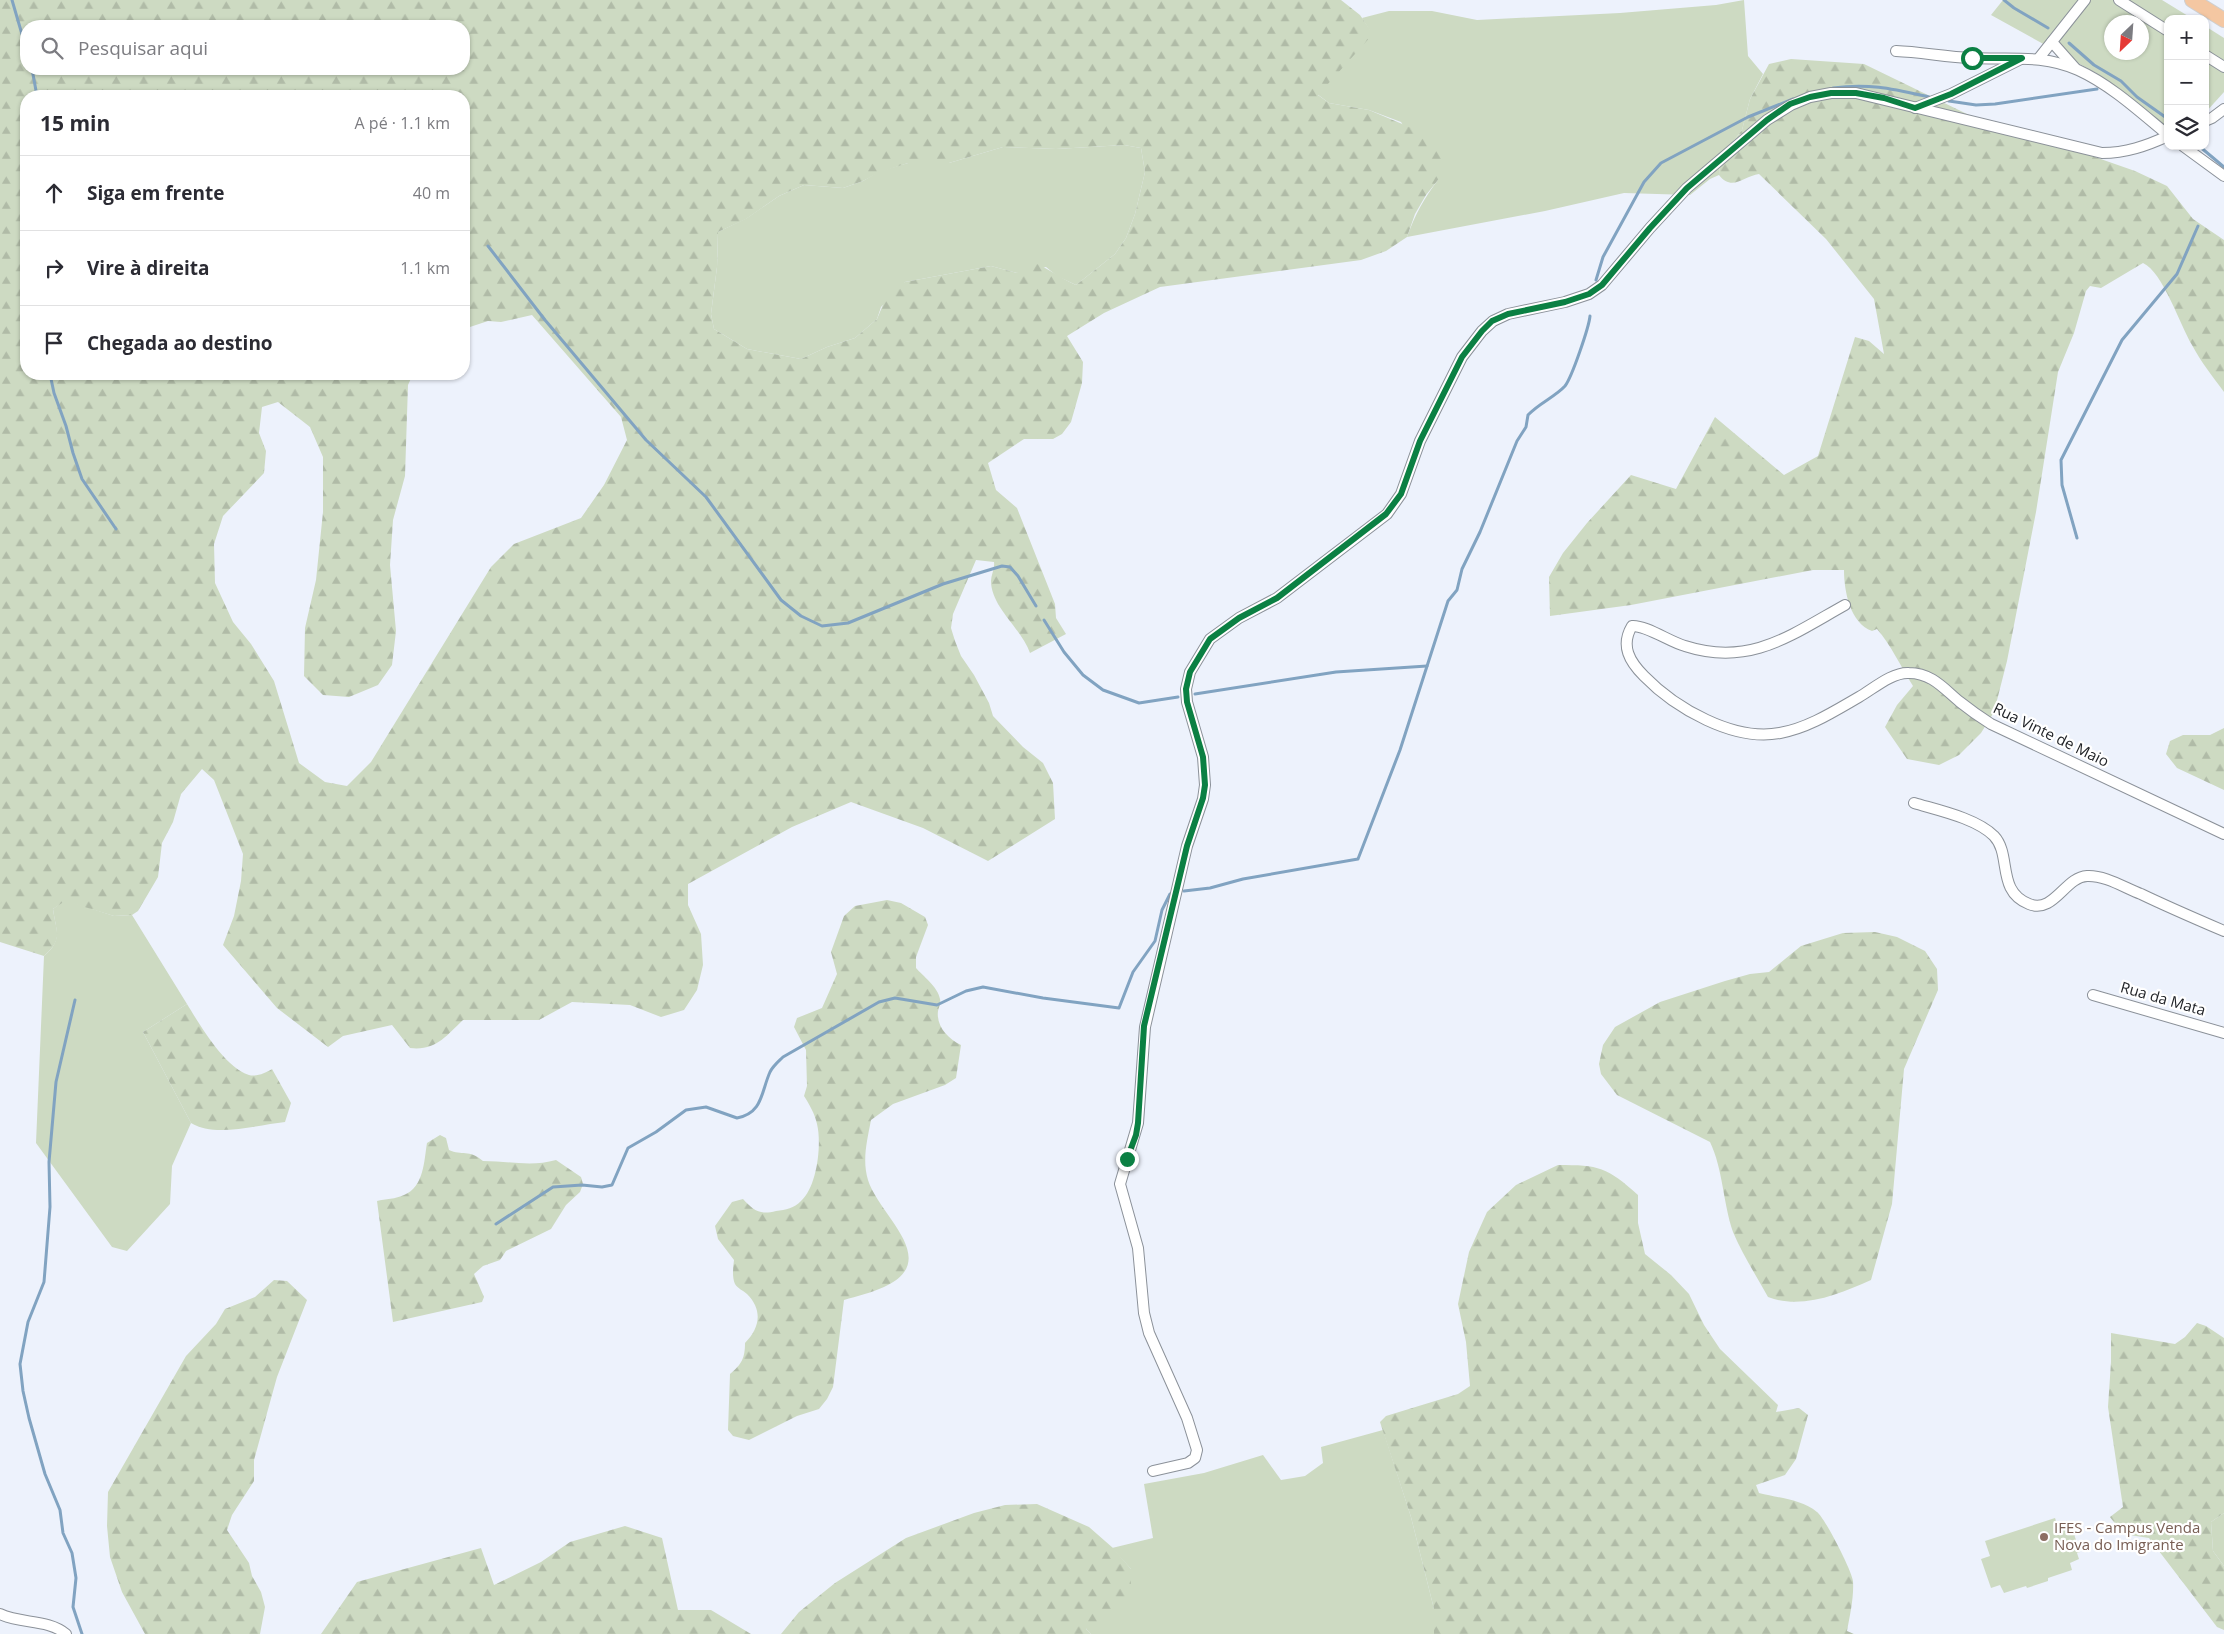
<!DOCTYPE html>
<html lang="pt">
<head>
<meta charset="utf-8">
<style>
	:root { --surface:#fff; --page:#f7f7f7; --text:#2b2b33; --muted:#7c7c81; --line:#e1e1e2 }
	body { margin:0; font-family:"Open Sans",sans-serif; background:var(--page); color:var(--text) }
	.controls { position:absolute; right:15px; top:15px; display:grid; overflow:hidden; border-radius:10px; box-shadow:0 1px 4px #0004 }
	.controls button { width:45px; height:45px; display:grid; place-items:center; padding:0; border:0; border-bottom:1px solid var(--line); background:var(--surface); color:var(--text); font:25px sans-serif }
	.compass { position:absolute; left:2104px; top:15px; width:45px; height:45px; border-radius:50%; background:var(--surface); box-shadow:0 1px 4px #0004; rotate:205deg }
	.stop { position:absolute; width:15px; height:15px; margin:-11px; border:4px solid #0b8043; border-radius:50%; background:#fff }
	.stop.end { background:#0b8043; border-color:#fff; box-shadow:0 1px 5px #0008 }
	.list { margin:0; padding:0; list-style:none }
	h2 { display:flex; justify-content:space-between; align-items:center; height:65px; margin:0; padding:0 20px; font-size:21px }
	h2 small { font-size:16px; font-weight:400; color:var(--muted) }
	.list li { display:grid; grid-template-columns:32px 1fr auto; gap:15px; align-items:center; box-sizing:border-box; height:75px; padding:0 20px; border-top:1px solid var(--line) }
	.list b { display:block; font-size:19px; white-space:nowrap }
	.list em { font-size:16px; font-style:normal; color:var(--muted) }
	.icon { flex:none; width:28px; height:28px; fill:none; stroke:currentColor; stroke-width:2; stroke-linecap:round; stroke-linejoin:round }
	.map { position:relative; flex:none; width:2224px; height:1634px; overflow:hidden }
	.search { position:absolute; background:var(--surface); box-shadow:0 1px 4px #0004; left:20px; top:20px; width:450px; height:55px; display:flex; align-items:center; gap:12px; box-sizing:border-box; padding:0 18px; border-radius:20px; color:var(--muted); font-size:19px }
	.panel { position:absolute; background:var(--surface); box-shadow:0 1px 4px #0004; left:20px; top:90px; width:450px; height:290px; border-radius:20px }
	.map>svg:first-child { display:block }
</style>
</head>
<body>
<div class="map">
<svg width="2224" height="1634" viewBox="0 0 2224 1634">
	<defs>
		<pattern id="forest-firs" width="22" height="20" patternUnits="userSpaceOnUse" patternTransform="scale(1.25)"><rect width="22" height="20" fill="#cddac2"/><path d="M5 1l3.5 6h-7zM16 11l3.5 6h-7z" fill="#b0bba7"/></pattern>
	</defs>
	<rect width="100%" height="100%" fill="#edf2fc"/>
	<g fill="#cddac2" fill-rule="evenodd">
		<path d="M1744 0 1748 56 1763 74 1750 99 1742 130 1720 158 1719 175 1710 179 1690 195 1624 193 1545 211 1407 237C1415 215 1424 198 1438 180L1401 122 1369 110 1329 103 1317 94 1372 34 1362 18 1389 11H1432L1477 20 1620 13 1716 5Z"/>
		<path d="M2003 0H2162L2193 19H2168V133L2102 87 2096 73 1991 15ZM2112 22H2142V52H2112Z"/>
		<path d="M2205 26 2224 38V92L2205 113Z"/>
		<path d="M1124 145 1141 148 1145 172 1135 214 1126 238 1115 254 1076 285 1057 276 1046 267 1017 273 991 266 905 282 881 307 877 319 855 338 827 347 801 359 747 349 714 329 711 314 717 267 718 232 747 218 779 196 804 185 843 188 863 181 878 172 908 163H949L1003 147 1056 149Z"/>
		<path d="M65 900 114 916 132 915 187 1004 143 1032 191 1123 172 1166 170 1204 127 1251 112 1247 36 1143 44 956C63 940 56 931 53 909Z"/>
		<path d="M1383 1430 1411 1517 1434 1609V1634H1091L1086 1629 1131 1569 1112 1548 1153 1538 1144 1484 1204 1473 1263 1455 1281 1480 1305 1476 1323 1463 1321 1447Z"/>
		<path d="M2224 1513V1566L2213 1551 2211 1522Z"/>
		<path d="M2055 1518 2059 1529 2068 1526 2070 1532 2073 1531 2080 1552 2077 1553 2079 1559 2070 1563 2072 1570 2048 1578V1581L2027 1588 2026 1586 2004 1593 2000 1585 1991 1588 1981 1559 1990 1556 1985 1541Z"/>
	</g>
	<g fill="url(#forest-firs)" fill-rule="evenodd">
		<path d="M0 0H1341L1360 15 1373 34 1318 95 1329 103 1369 110 1426 134 1442 156 1438 180 1426 195 1415 214 1407 237 1386 251 1361 260 1160 287 1104 313 1067 336 1083 362 1082 383 1071 422 1062 434 1053 439H1024L988 463 996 490 1017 508 1055 604 1056 618 1066 634 1030 653C1022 629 991 607 991 581 991 575 995 569 994 562L976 560 953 614 951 628 955 641 961 656 974 675 989 703 993 716 1023 747 1043 763 1053 783 1055 819 988 861 923 828 851 802 792 827 688 884V905L701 934 703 965 697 990 684 1010 661 1017 630 1005 572 1002 539 1020H463C446 1036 436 1051 410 1048L392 1025 343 1036 328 1047 277 1008 223 945 234 916 241 881 243 854 214 780 202 769 181 794 173 822 162 843 158 877 138 911 132 915 114 916 65 901 53 909C56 932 64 939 44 956L0 942ZM464 26V69H26V26ZM26 96H464V329L488 321 501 322 532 315 621 417 627 440 604 485 581 518 514 544 491 567 371 762 347 786 325 782 299 763 274 681 251 644 233 622 215 583 214 544 223 516 264 473 266 451 259 433 262 407 278 402 310 427 323 457V512L316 580 305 628 304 676 323 695 349 697 378 685 392 665 396 631 390 565 393 520 405 476 408 385 413 374H26ZM1124 145 1141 148 1145 172 1135 214 1126 238 1115 254 1076 285C1060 278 1047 267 1030 261L1017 273 991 266 905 282 890 288 877 319 855 338 827 347 801 359 747 349 714 329 711 314 717 267 718 232 746 219 779 196 804 185 843 188 863 181 878 173 908 163H949L1003 147 1056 149Z"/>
		<path d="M1791 59 1864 64 1969 115 2006 126 2135 171 2167 186 2193 219 2224 240V392C2213 377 2201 362 2192 345 2180 325 2163 272 2143 263L2101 288 2090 286 2086 291 2074 333 2058 372 2036 512 2007 661 1994 712 1981 733 1959 755 1939 765 1907 759 1885 727 1897 705 1913 686C1901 667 1891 645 1877 629L1872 631C1850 623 1844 591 1844 570H1813L1631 605 1550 616 1549 577 1563 553 1587 523 1631 475 1676 489 1715 417 1784 475 1818 456 1855 337 1869 341 1884 354 1874 299 1826 239 1759 174C1744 176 1732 192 1719 175L1720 158 1742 130 1750 99 1769 64Z"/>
		<path d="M2224 728V790L2177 768 2166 754 2170 741 2183 735H2210Z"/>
		<path d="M887 900 901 903 925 917 928 925 916 957V968C923 976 938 987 940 999 941 1003 939 1007 938 1011 936 1026 948 1039 961 1045L956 1078 945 1085 893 1104 871 1120C867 1141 862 1160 868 1180 879 1216 943 1260 884 1287 871 1293 857 1296 844 1300L833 1387 827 1399 819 1409 797 1416 749 1440 733 1436 728 1430 730 1374C742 1364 745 1358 745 1343 760 1328 763 1310 747 1294 743 1290 738 1289 735 1284 732 1277 733 1268 734 1260L718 1239 715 1226 732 1202 743 1199C754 1211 760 1215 776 1211 786 1210 794 1208 801 1201 817 1187 822 1144 817 1124 815 1114 809 1104 804 1096L807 1086 806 1050 794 1027 797 1018 822 1008 837 974 831 952 844 916 855 906Z"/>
		<path d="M1875 932 1897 937 1925 951 1937 969 1938 990 1904 1069 1892 1204 1871 1280C1839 1294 1802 1310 1768 1297 1756 1275 1742 1254 1733 1232 1723 1203 1723 1169 1710 1142L1617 1095 1601 1074 1599 1064 1603 1045 1615 1027 1660 1002 1725 981 1750 974 1769 972 1801 946 1843 933Z"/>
		<path d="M187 1004C200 1025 224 1067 249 1075 256 1077 266 1073 272 1069L291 1103 285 1122C257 1125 215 1138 191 1123L143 1032Z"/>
		<path d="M440 1135 446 1138 449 1150C462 1156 469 1149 483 1161 508 1161 532 1167 556 1160L581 1177 583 1184 580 1192 566 1205 551 1229 506 1251 500 1260 483 1266 474 1274 484 1297 482 1302 393 1322 377 1201C385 1199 396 1199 404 1195 424 1187 424 1161 427 1143Z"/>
		<path d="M1558 1165C1599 1165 1607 1167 1638 1195V1223L1645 1254 1671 1275 1689 1294 1704 1325 1720 1349 1778 1405 1776 1412 1799 1408 1808 1415 1796 1459 1785 1475 1756 1485 1759 1493C1778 1498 1801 1499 1817 1512 1825 1518 1852 1571 1853 1581 1854 1597 1850 1615 1847 1631L1854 1634H1434V1609L1411 1517 1380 1422 1386 1416 1458 1394 1470 1386 1466 1342 1458 1304 1469 1252 1487 1212 1516 1185Z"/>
		<path d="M274 1280 287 1281 307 1300 277 1377 254 1460V1481L232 1515 227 1530 249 1563 252 1576 261 1592 265 1607 260 1634H145L122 1592 110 1557 107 1526 108 1492 186 1356 216 1324 225 1309 255 1297Z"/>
		<path d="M2197 1323 2206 1326 2224 1338V1513L2211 1522 2213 1551 2224 1566V1630L2217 1627 2149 1538 2123 1534 2110 1517 2123 1507 2108 1407 2111 1362V1333L2175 1344 2185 1337Z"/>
		<path d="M1037 1504 1089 1527 1113 1548 1131 1569V1589L1122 1608 1109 1622 1088 1628 1086 1629 1091 1634H781L799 1612 835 1583 906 1538 974 1513 1005 1505Z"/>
		<path d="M625 1526 662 1538 678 1610H711L751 1634H321L357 1582 481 1548 494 1585 541 1562 570 1542Z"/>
	</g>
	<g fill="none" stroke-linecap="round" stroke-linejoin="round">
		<g stroke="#81a3c1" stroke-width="3">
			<path d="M12 0 26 48"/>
			<path d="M2004 0 2014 8 2048 28"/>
			<path d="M2069 43 2094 65 2121 81 2137 97 2168 119"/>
			<path d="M32 69 37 96"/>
			<path d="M1833 88C1870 83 1893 89 1929 97"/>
			<path d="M1949 101 1976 105 1995 104 2097 89"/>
			<path d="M2199 146 2224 167"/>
			<path d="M488 246 545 320 646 440 706 497 781 600 801 616 822 626 848 623 943 584 1002 566 1010 567 1018 576 1036 606"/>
			<path d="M1596 280 1603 257 1644 182 1661 163 1748 117 1793 99"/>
			<path d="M50 374 54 393 66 426 73 453 82 479 116 529"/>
			<path d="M2077 538 2062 485 2061 460 2122 340 2177 274 2198 226"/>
			<path d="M1044 620 1064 652 1083 675 1103 690 1139 703 1178 697"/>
			<path d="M1195 694 1336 672 1427 666"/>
			<path d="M1184 891 1210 888 1243 879 1358 859 1400 750 1448 601 1457 590 1462 569 1480 532 1517 441 1526 427 1528 415C1539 403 1555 397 1565 386 1572 377 1589 327 1590 316"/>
			<path d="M75 1000 56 1082 49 1162 50 1207 44 1282 28 1322 20 1364 23 1391 29 1418 45 1474 60 1510 63 1533 72 1553 76 1578 73 1607 82 1634"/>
			<path d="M496 1224 553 1187 582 1185 602 1187 612 1185 628 1148 656 1132 686 1110 706 1107 737 1118C763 1113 761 1092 770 1072 773 1066 778 1062 783 1057L879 1002 895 998 937 1005 966 991 983 987 1043 998 1119 1008 1133 972 1155 941 1162 910 1170 894"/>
		</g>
		<g stroke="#8b9199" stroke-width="12">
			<g id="minor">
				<path d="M2119 0 2168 31"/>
				<path d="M2052 42 2075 68"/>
				<path d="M1896 51C1921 52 1946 57 1972 58 2010 60 2042 54 2078 70 2111 85 2140 112 2168 135"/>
				<path d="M2205 55 2224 67"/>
				<path d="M2039 58 2085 0"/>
				<path d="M1915 108 1951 94 2021 59"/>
				<path d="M2205 121 2212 118 2224 109"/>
				<path d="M2183 146 2224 176"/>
				<path d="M1845 605C1791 635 1750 667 1685 646 1670 642 1646 625 1632 626 1620 646 1630 662 1644 676 1675 708 1734 742 1780 733 1808 728 1833 712 1859 697 1873 689 1892 672 1909 673 1932 673 1944 689 1960 702 1970 710 1980 717 1991 724L2224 834"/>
				<path d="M1914 803C1937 810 1976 818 1994 836 2012 855 1996 891 2029 904 2054 914 2065 877 2087 876 2105 875 2125 888 2141 894 2168 907 2196 919 2224 931"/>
				<path d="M2093 995 2224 1033"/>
				<path d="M1153 1471 1188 1463 1195 1458 1197 1450 1187 1418 1149 1333 1144 1313 1138 1248 1120 1184 1138 1123 1145 1027 1187 846 1203 799 1205 785 1203 757 1187 702 1186 689 1190 672 1210 639 1239 618 1277 598 1387 514 1401 494 1420 441 1462 357 1482 331 1493 321 1508 314 1565 302 1589 294 1602 285 1650 228 1687 188 1767 120 1791 105 1810 97 1831 93H1856L2102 153C2126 153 2146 146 2168 136"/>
				<path d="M0 1614C21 1624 48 1619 66 1634"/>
			</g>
		</g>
		<g stroke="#cecfd0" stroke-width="16">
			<path id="highway" d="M2192 0 2224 20"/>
		</g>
		<use href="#minor" stroke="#fff" stroke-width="10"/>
		<use href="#highway" stroke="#f4c7a2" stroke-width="14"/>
	</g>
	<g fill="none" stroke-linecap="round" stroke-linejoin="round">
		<path stroke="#0b8043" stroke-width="6" d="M1127 1159 1136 1135 1138 1123 1144 1026 1187 846 1203 798 1205 785 1203 757 1187 702 1186 689 1190 672 1210 639 1239 618 1277 598 1386 514 1401 494 1420 441 1462 357 1482 331 1492 321 1508 314 1565 302 1589 294 1602 285 1650 228 1687 188 1767 120 1790 104 1810 97 1831 93H1856L1884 98 1915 108 1951 94 2022 58H1972"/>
	</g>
	<circle fill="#8d6e63" stroke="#fff" stroke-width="2" cx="2044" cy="1537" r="5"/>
	<g text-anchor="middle" stroke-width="4.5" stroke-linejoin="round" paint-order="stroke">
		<g font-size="15" fill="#222428" stroke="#fff">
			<text transform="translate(2051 735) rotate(26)" y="5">Rua Vinte de Maio</text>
			<text transform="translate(2163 999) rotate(16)" y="5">Rua da Mata</text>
		</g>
		<g font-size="15" fill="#785e54" stroke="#fff" text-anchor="start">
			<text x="2054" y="1533">IFES - Campus Venda<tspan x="2054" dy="17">Nova do Imigrante</tspan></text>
		</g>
	</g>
</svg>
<div class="controls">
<button>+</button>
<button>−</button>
<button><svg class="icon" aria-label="layers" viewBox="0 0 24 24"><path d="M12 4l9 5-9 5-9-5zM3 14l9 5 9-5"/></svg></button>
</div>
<svg class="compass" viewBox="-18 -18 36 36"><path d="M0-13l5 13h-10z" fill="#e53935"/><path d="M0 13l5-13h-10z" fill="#7c7c81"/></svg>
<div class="stop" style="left:1972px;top:58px"></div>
<div class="stop end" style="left:1127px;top:1159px"></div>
<div class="search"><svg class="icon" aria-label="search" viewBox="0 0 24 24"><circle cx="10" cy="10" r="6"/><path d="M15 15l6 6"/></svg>Pesquisar aqui</div>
<section class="panel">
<h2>15 min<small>A pé · 1.1 km</small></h2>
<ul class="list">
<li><svg class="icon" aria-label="ahead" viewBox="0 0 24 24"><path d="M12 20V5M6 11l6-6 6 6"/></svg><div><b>Siga em frente</b></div><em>40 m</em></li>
<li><svg class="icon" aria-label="right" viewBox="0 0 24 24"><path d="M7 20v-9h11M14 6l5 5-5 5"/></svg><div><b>Vire à direita</b></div><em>1.1 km</em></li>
<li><svg class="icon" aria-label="arrive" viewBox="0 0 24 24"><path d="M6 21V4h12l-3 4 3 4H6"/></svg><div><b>Chegada ao destino</b></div></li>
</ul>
</section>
</div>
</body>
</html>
